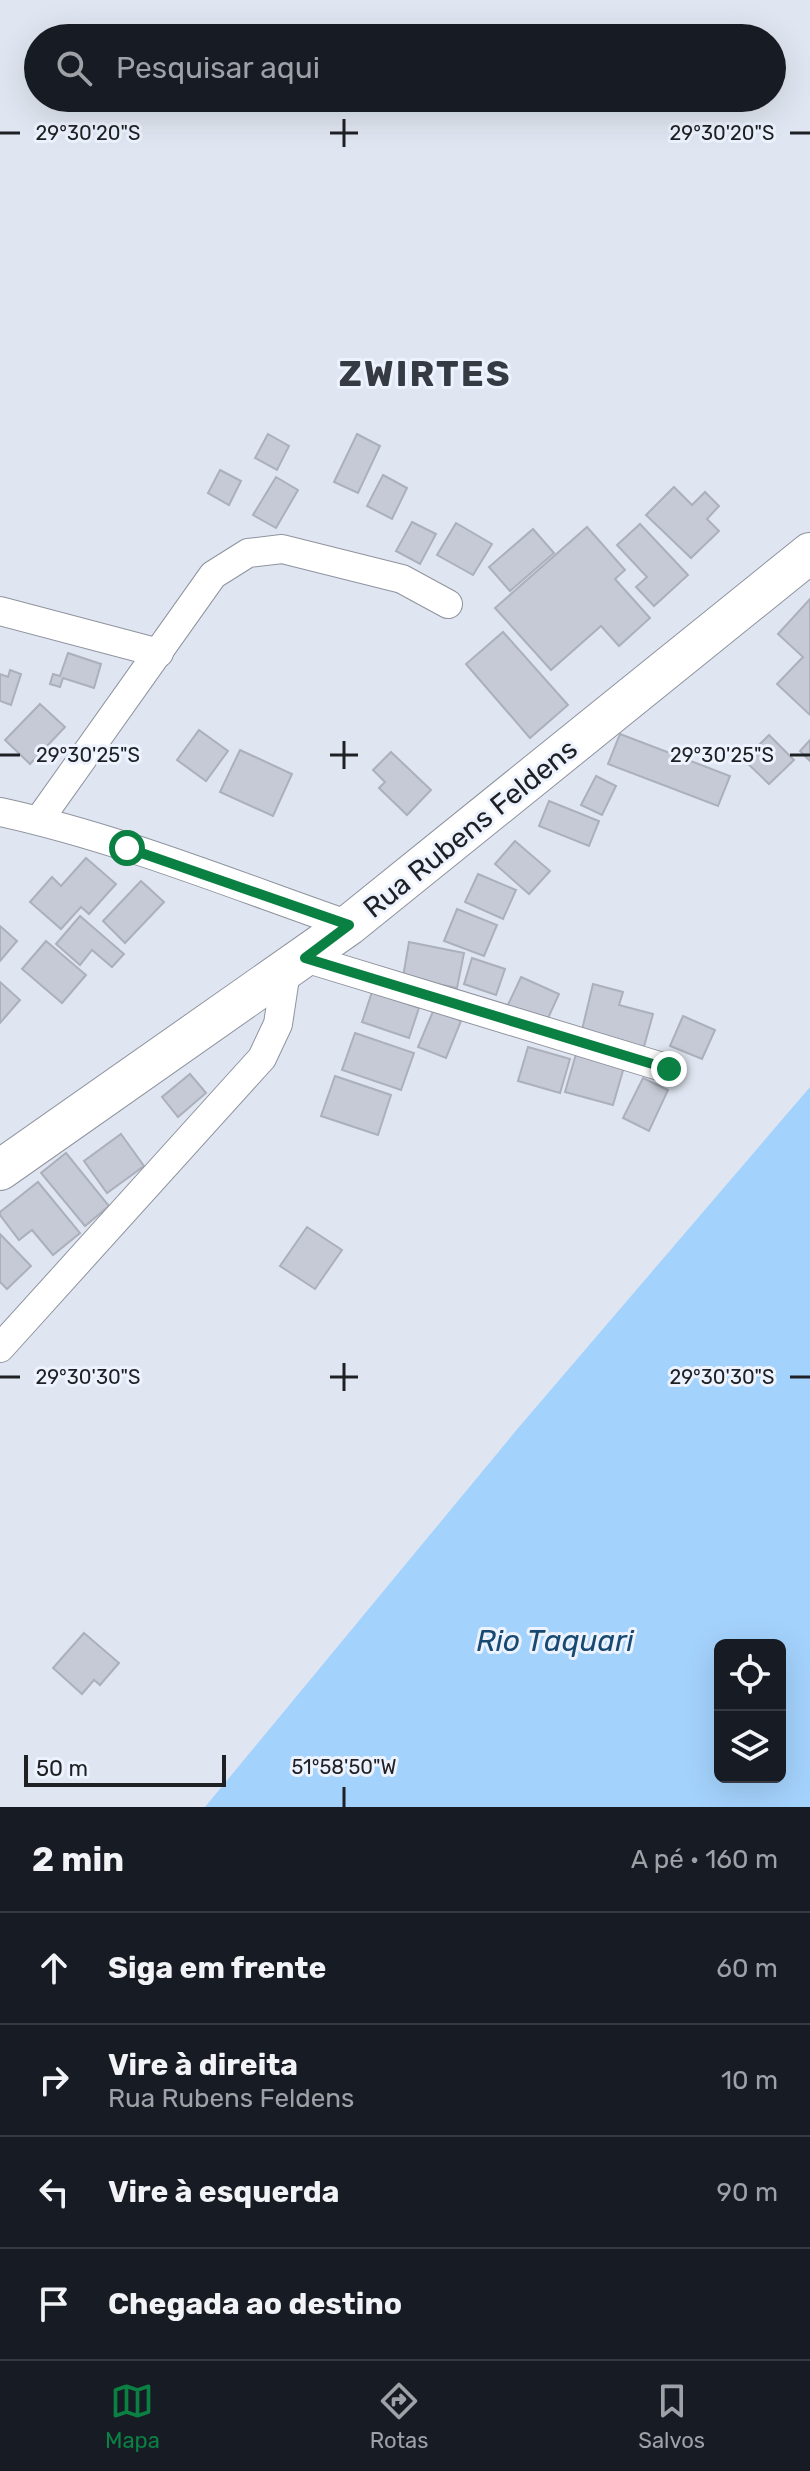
<!DOCTYPE html>
<html lang="pt">
<head>
<meta charset="utf-8">
<style>
	:root { --surface:#171b24; --page:#20242c; --text:#f1f3f6; --muted:#9ea1a6; --line:#363941; --accent:#0b8043 }
	body { margin:0; font-family:Rubik,sans-serif; background:var(--page); color:var(--text) }
	.controls { position:absolute; right:24px; bottom:24px; display:grid; overflow:hidden; border-radius:12px; box-shadow:0 8px 32px #0002 }
	.controls button { width:72px; height:72px; display:grid; place-items:center; padding:0; border:0; border-bottom:2px solid var(--line); background:var(--surface); color:var(--text); font:40px sans-serif }
	.scale { position:absolute; left:24px; bottom:20px; width:202px; box-sizing:border-box; padding-left:8px; border:4px solid #1e2024; border-top:0; font-size:22px; line-height:28px; white-space:nowrap; color:#1e2024; -webkit-text-stroke:6px #edf3fe; paint-order:stroke }
	.stop { position:absolute; width:24px; height:24px; margin:-18px; border:6px solid #0b8043; border-radius:50%; background:#fff }
	.stop.end { background:#0b8043; border-color:#fff; box-shadow:0 2px 8px #0008 }
	.list { margin:0; padding:0; list-style:none }
	h2 { display:flex; justify-content:space-between; align-items:center; height:104px; margin:0; padding:0 32px; font-size:34px }
	h2 small { font-size:26px; font-weight:400; color:var(--muted) }
	.list li { display:grid; grid-template-columns:52px 1fr auto; gap:24px; align-items:center; box-sizing:border-box; height:112px; padding:0 32px; border-top:2px solid var(--line) }
	.list b { display:block; font-size:30px; white-space:nowrap }
	.list p { margin:0; font-size:26px; white-space:nowrap; color:var(--muted) }
	.list em { font-size:26px; font-style:normal; color:var(--muted) }
	.icon { flex:none; width:44px; height:44px; fill:none; stroke:currentColor; stroke-width:2; stroke-linecap:round; stroke-linejoin:round }
	.map { position:relative; flex:none; width:810px; height:1807px; overflow:hidden }
	.search { position:absolute; background:var(--surface); box-shadow:0 8px 32px #0002; left:24px; right:24px; top:24px; height:88px; display:flex; align-items:center; gap:20px; box-sizing:border-box; padding:0 28px; border-radius:44px; color:var(--muted); font-size:30px }
	.sheet { height:552px; background:var(--surface) }
	nav { display:flex; justify-content:space-around; align-items:center; box-sizing:border-box; height:112px; border-top:2px solid var(--line); background:var(--surface); font-size:22px; color:var(--muted) }
	nav a { display:grid; justify-items:center; gap:4px }
	nav .on { color:var(--accent) }
	.map>svg:first-child { display:block }
</style>
</head>
<body>
<div class="map">
<svg width="810" height="1807" viewBox="0 0 810 1807">
	<rect width="100%" height="100%" fill="#e0e6f1"/>
	<path fill="#a3d2fc" fill-rule="evenodd" d="M810 1087V1807H205L519 1427ZM720 1645H780V1777H720Z"/>
	<g fill="#c5cad6" stroke="#abb0ba" stroke-width="2">
		<path d="M268 434 289 446 277 470 255 458Z"/>
		<path d="M357 434 380 446 358 493 334 482Z"/>
		<path d="M220 470 241 481 229 505 208 493Z"/>
		<path d="M383 475 407 488 392 519 367 506Z"/>
		<path d="M276 477 298 490 276 528 253 515Z"/>
		<path d="M674 487 692 505 705 492 719 506 707 519 719 531 691 558 646 515Z"/>
		<path d="M412 522 436 534 420 564 396 551Z"/>
		<path d="M456 523 492 544 473 575 437 555Z"/>
		<path d="M640 524 688 575 654 606 636 587 647 577 617 545Z"/>
		<path d="M587 527 625 570 615 579 650 618 619 646 601 626 551 670 495 608Z"/>
		<path d="M533 529 554 553 510 591 489 567Z"/>
		<path d="M810 599V715L777 684 803 657 778 634Z"/>
		<path d="M503 632 568 705 530 738 466 664Z"/>
		<path d="M68 653 101 664 94 688 63 678 60 687 50 684 53 674 60 676Z"/>
		<path d="M10 670 21 674 11 705 0 701V674L8 677Z"/>
		<path d="M40 704 65 727 30 764 5 740Z"/>
		<path d="M199 730 228 751 206 781 177 760Z"/>
		<path d="M620 734 730 776 718 806 608 764Z"/>
		<path d="M769 735 794 760 769 784 744 760Z"/>
		<path d="M810 740V761L800 751Z"/>
		<path d="M240 750 292 774 273 816 220 792Z"/>
		<path d="M391 752 431 790 407 815 379 788 385 782 373 770Z"/>
		<path d="M596 776 616 786 602 815 581 805Z"/>
		<path d="M549 801 599 821 589 846 539 826Z"/>
		<path d="M515 841 550 871 529 894 495 864Z"/>
		<path d="M86 858 116 884 89 914 81 907 61 929 30 902 52 877 61 886Z"/>
		<path d="M478 874 516 890 503 919 465 902Z"/>
		<path d="M141 881 164 902 125 943 103 921Z"/>
		<path d="M457 909 497 925 484 956 444 941Z"/>
		<path d="M80 916 124 954 112 967 92 950 80 965 56 944Z"/>
		<path d="M0 926 17 941 0 961Z"/>
		<path d="M46 941 86 975 62 1003 22 969Z"/>
		<path d="M409 942 464 953 457 988 403 977Z"/>
		<path d="M472 958 505 969 496 995 464 984Z"/>
		<path d="M521 977 559 994 544 1027 506 1009Z"/>
		<path d="M0 982 20 1000 0 1023Z"/>
		<path d="M593 984 623 992 619 1005 653 1014 643 1050 581 1034Z"/>
		<path d="M372 992 419 1008 409 1038 362 1022Z"/>
		<path d="M434 1009 461 1021 446 1058 418 1047Z"/>
		<path d="M683 1016 715 1030 702 1059 670 1046Z"/>
		<path d="M355 1033 414 1053 401 1090 342 1070Z"/>
		<path d="M528 1047 570 1059 560 1093 518 1081Z"/>
		<path d="M576 1054 624 1067 613 1105 565 1092Z"/>
		<path d="M190 1074 206 1093 178 1117 162 1097Z"/>
		<path d="M335 1076 391 1095 378 1135 321 1116Z"/>
		<path d="M643 1078 668 1090 649 1131 623 1118Z"/>
		<path d="M121 1134 144 1166 107 1193 84 1161Z"/>
		<path d="M66 1153 109 1206 85 1226 41 1173Z"/>
		<path d="M38 1182 80 1233 53 1255 32 1230 19 1240 0 1215V1212Z"/>
		<path d="M307 1227 342 1250 315 1289 280 1266Z"/>
		<path d="M0 1234 31 1266 7 1289 0 1282Z"/>
		<path d="M84 1633 119 1663 100 1685 94 1680 82 1694 53 1668Z"/>
	</g>
	<g fill="none" stroke-linecap="round" stroke-linejoin="round">
		<g stroke="#8e939e" stroke-width="30">
			<g id="street">
				<path d="M0 611 159 653"/>
				<path d="M0 812C119 838 234 885 349 925"/>
				<path d="M39 820 213 575 248 553 282 549 402 579 448 604"/>
				<path d="M305 958 669 1069"/>
				<path d="M0 1348 262 1058 278 1024 286 971"/>
			</g>
		</g>
		<g stroke="#8e939e" stroke-width="42">
			<path id="secondary" d="M0 1170 349 925 810 553"/>
		</g>
		<use href="#street" stroke="#fff" stroke-width="28"/>
		<use href="#secondary" stroke="#fff" stroke-width="40"/>
	</g>
	<g fill="none" stroke-linecap="round" stroke-linejoin="round">
		<path stroke="#0b8043" stroke-width="10" d="M127 848 349 925 305 958 669 1069"/>
	</g>
	<path fill="none" stroke="#1e2024" stroke-width="3" d="M344 119V147M0 133H20M330 133H358M790 133H810M344 741V769M0 755H20M330 755H358M790 755H810M344 1363V1391M0 1377H20M330 1377H358M790 1377H810M344 1787V1807"/>
	<g text-anchor="middle" stroke-width="6" stroke-linejoin="round" paint-order="stroke">
		<g font-size="28" fill="#1e2024" stroke="#edf3fe">
			<text transform="translate(470 828) rotate(-39)" y="10">Rua Rubens Feldens</text>
		</g>
		<g font-size="30" font-style="italic" fill="#174971" stroke="#edf3fe">
			<text x="555" y="1651">Rio Taquari</text>
		</g>
		<g font-size="36" font-weight="bold" letter-spacing="2" fill="#363a43" stroke="#edf3fe">
			<text x="425" y="386">ZWIRTES</text>
		</g>
	</g>
	<g font-size="20" text-anchor="middle" fill="#1e2024" stroke="#edf3fe" stroke-width="6" stroke-linejoin="round" paint-order="stroke">
		<text x="88" y="140">29°30'20"S</text>
		<text x="722" y="140">29°30'20"S</text>
		<text x="88" y="762">29°30'25"S</text>
		<text x="722" y="762">29°30'25"S</text>
		<text x="88" y="1384">29°30'30"S</text>
		<text x="722" y="1384">29°30'30"S</text>
		<text x="344" y="1774">51°58'50"W</text>
	</g>
</svg>
<div class="controls">
<button><svg class="icon" aria-label="locate" viewBox="0 0 24 24"><circle cx="12" cy="12" r="6"/><path d="M12 2v4M12 18v4M2 12h4M18 12h4"/></svg></button>
<button><svg class="icon" aria-label="layers" viewBox="0 0 24 24"><path d="M12 4l9 5-9 5-9-5zM3 14l9 5 9-5"/></svg></button>
</div>
<div class="scale">50 m</div>
<div class="stop" style="left:127px;top:848px"></div>
<div class="stop end" style="left:669px;top:1069px"></div>
<div class="search"><svg class="icon" aria-label="search" viewBox="0 0 24 24"><circle cx="10" cy="10" r="6"/><path d="M15 15l6 6"/></svg>Pesquisar aqui</div>
</div>
<section class="sheet">
<h2>2 min<small>A pé · 160 m</small></h2>
<ul class="list">
<li><svg class="icon" aria-label="ahead" viewBox="0 0 24 24"><path d="M12 20V5M6 11l6-6 6 6"/></svg><div><b>Siga em frente</b></div><em>60 m</em></li>
<li><svg class="icon" aria-label="right" viewBox="0 0 24 24"><path d="M7 20v-9h11M14 6l5 5-5 5"/></svg><div><b>Vire à direita</b><p>Rua Rubens Feldens</p></div><em>10 m</em></li>
<li><svg class="icon" aria-label="left" viewBox="0 0 24 24"><path d="M17 20v-9H6M10 6l-5 5 5 5"/></svg><div><b>Vire à esquerda</b></div><em>90 m</em></li>
<li><svg class="icon" aria-label="arrive" viewBox="0 0 24 24"><path d="M6 21V4h12l-3 4 3 4H6"/></svg><div><b>Chegada ao destino</b></div></li>
</ul>
</section>
<nav>
<a class="on"><svg class="icon" aria-label="map" viewBox="0 0 24 24"><path d="M3 6l6-2 6 2 6-2v14l-6 2-6-2-6 2zM9 4v14M15 6v14"/></svg>Mapa</a>
<a><svg class="icon" aria-label="directions" viewBox="0 0 24 24"><path d="M12 3l9 9-9 9-9-9zM9 14v-3h6M13 9l2 2-2 2"/></svg>Rotas</a>
<a><svg class="icon" aria-label="saved" viewBox="0 0 24 24"><path d="M7 4h10v16l-5-4-5 4z"/></svg>Salvos</a>
</nav>
</body>
</html>
